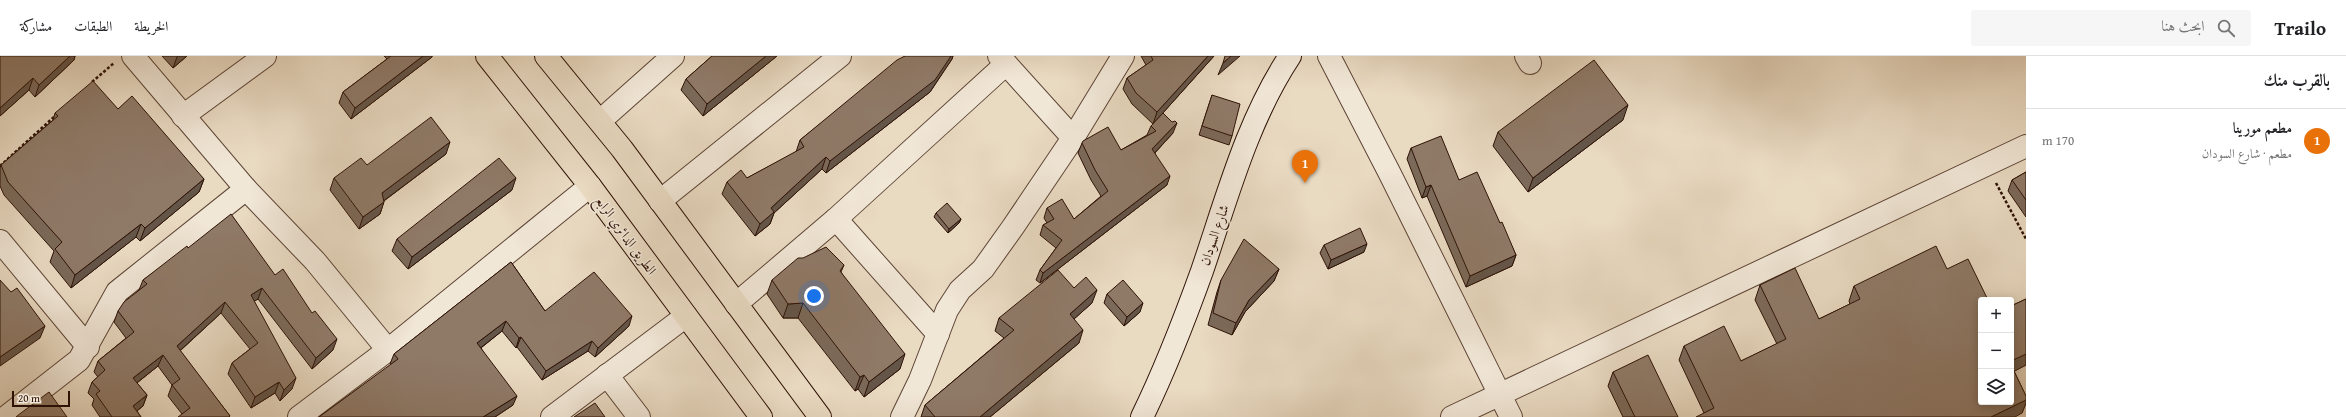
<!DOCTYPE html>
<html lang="ar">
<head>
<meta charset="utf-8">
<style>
	:root { --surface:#fff; --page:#f6f6f6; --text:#202124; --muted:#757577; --line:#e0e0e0; --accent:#8f2418 }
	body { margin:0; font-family:"Gentium Book Plus",Amiri,serif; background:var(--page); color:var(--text); direction:rtl }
	.controls { position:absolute; right:12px; bottom:12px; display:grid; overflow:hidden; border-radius:4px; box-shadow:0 2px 10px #0003 }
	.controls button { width:36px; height:36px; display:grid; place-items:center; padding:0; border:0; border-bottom:1px solid var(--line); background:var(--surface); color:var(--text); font:20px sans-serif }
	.scale { position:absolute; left:12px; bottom:10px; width:58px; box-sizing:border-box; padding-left:4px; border:2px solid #2e1206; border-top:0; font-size:11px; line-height:14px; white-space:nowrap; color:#2e1206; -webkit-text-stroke:3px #f1e7d7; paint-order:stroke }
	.you { position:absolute; left:814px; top:240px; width:14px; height:14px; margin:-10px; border:3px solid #fff; border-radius:50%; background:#1a73e8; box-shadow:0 0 0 6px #1a73e833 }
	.badge { display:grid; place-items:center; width:26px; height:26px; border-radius:50%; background:var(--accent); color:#fff; font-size:13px; font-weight:700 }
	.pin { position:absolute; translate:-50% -33px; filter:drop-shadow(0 1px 2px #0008) }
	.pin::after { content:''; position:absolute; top:21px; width:14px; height:12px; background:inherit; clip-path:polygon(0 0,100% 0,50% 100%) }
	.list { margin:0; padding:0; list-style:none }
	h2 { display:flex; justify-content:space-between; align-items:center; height:52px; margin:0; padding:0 16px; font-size:17px }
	h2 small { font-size:13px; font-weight:400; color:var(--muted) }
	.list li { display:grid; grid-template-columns:26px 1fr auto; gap:12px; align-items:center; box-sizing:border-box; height:64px; padding:0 16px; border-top:1px solid var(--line) }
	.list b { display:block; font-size:15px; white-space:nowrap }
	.list p { margin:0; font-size:13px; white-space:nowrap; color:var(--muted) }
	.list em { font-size:13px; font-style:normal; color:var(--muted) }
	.icon { flex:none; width:22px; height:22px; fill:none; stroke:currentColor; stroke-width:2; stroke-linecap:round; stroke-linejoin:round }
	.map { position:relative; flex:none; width:2026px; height:361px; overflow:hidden; direction:ltr }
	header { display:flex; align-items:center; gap:24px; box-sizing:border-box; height:56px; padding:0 20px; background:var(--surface); border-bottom:1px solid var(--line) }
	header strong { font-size:19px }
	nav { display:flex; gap:22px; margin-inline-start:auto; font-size:14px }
	.search { width:280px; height:36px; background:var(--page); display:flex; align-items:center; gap:10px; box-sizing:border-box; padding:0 14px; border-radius:4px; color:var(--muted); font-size:15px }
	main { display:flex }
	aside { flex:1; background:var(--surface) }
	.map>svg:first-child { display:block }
</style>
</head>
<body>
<header>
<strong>Trailo</strong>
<div class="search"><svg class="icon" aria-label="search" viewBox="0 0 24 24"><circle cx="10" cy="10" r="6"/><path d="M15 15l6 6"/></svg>ابحث هنا</div>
<nav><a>الخريطة</a><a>الطبقات</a><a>مشاركة</a></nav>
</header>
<main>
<aside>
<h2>بالقرب منك<small></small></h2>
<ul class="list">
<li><span class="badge" style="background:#e8710a">1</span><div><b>مطعم مورينا</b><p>مطعم · شارع السودان</p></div><em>170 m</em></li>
</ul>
</aside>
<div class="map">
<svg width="2026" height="361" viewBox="0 0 2026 361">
	<rect width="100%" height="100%" fill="#e9dac2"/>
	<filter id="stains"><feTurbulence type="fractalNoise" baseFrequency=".005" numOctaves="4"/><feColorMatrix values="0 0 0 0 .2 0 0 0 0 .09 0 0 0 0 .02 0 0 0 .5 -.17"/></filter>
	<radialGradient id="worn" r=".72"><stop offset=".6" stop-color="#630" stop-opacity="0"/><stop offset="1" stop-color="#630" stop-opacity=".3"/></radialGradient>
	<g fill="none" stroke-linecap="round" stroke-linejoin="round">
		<g stroke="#5d4435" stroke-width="24">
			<g id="minor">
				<path d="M133 0 246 133 315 205 388 294"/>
				<path d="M999 0 1073 82"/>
				<path d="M1329 0 1389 116 1511 361"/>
				<path d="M1526 0 1530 7"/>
				<path d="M183 60 265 0"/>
				<path d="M600 65 673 0"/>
				<path d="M660 145 840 0"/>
				<path d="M836 163 938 278"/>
				<path d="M0 185 88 291"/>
				<path d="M736 248 836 163 1006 8"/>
				<path d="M607 319 639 361"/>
				<path d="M6 361 79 304 117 236 246 133"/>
				<path d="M299 361 388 294 590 130"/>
				<path d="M552 361 686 260"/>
				<path d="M902 361 920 324 947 254 960 234 983 213 1013 171 1073 82 1123 0"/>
				<path d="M1452 361 2026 90"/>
			</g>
		</g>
		<g stroke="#2e1206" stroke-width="24">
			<path id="secondary" d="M1142 361C1165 314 1184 265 1202 215 1227 142 1247 65 1290 0"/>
		</g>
		<g stroke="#2e1206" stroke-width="24">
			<g id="primary">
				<path d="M487 0 590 130 761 361"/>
				<path d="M546 0 622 93 820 361"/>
			</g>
		</g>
		<g stroke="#2e1206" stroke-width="2.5" stroke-dasharray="3 2" stroke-linecap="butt">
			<path d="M92 26 114 7"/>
			<path d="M0 110 56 59"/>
			<path d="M1996 127 2026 183"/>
		</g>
		<use href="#minor" stroke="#f1e7d7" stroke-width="22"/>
		<use href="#secondary" stroke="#f1e7d7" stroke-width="22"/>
		<use href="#primary" stroke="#e9dac2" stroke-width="22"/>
	</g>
	<g fill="#7b6959" stroke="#2e1206">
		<path d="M0 0H75L74 4 35 41 29 34 0 60Z"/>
		<path d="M162 0H187L173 12Z"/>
		<path d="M384 0H432V1L351 63 339 47 343 36 387 3Z"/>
		<path d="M712 0H777L703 60 681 34 686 23Z"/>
		<path d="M905 0H953L952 3 930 36 826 117 822 113 774 157 770 168 755 180 722 138 727 126 747 122 796 96 800 84Z"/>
		<path d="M1141 0H1214L1153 68 1173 77 1155 97 1167 129 1040 227 1036 224 1040 214 1056 192 1040 179 1043 169 1047 167 1044 162 1047 152 1074 163 1101 140 1091 124 1078 97 1082 87 1121 94 1147 79 1151 70 1153 68 1132 48 1123 33 1127 22 1146 9Z"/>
		<path d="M1212 39 1232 80 1229 89 1199 79Z"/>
		<path d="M118 53 204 123 199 136 140 185 136 181 71 232 50 206 54 195 4 139 0 130V112L1 109 53 64 55 57Z"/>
		<path d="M1623 64 1528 136 1493 90 1498 76Z"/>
		<path d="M1411 92 1459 124 1500 167 1516 199 1512 210 1466 231 1427 140 1422 142 1407 103Z"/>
		<path d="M446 98 384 145 380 158 359 173 330 134 334 122 367 109Z"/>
		<path d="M2026 116V161L2008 135 2012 124Z"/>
		<path d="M512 134 408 213 392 195 397 183Z"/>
		<path d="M936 157 961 163 959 167 948 177 934 161Z"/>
		<path d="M1324 189 1364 196 1328 213 1320 197Z"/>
		<path d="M188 192 275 219 333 294 312 313 258 243 254 245 292 333 280 345 275 337 251 352 228 318 232 307 250 293 221 257 180 295 230 360 182 358 168 340 172 329 158 310 137 327 147 339 143 350 137 355 141 361H100L92 349 94 343 88 337 92 326 98 321 94 316 98 305 126 282 114 266 118 255 139 234 143 224Z"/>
		<path d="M511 206 545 255 629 270 595 301 588 295 542 324 517 291 516 292 502 275 481 292 513 349 495 361H319L391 309 390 308 394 298Z"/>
		<path d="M844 209 841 216 900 313 864 341 858 333 855 335 798 262H783L767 238 772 224Z"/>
		<path d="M1279 213 1274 225 1245 256 1232 279 1208 269 1217 236 1221 224Z"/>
		<path d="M1760 229 1819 263 1850 248 1849 245 1854 230 1981 346 2011 250 2026 243V309L2014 315 2026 340V347L2022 357H1704L1679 304 1684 290 1741 305 1777 288 1755 244Z"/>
		<path d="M1074 232 1092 247 1074 263 1079 287 990 361H921L925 349 1004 282 995 275 999 262Z"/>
		<path d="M1107 238 1140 256 1124 270 1104 247Z"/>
		<path d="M1613 316 1678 361H1623L1608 330Z"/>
	</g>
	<g fill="#645549" stroke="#2e1206">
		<path d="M70 0H75L74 4 35 41 39 29Z"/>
		<path d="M178 0H187L173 12 177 1Z"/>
		<path d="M423 0H432V1L351 63 355 52Z"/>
		<path d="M766 0H777L703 60 707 48Z"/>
		<path d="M951 0H953L952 3 930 36 826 117 830 105Z"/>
		<path d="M1208 0H1214L1153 68 1157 56Z"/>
		<path d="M1231 0H1240L1218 19 1223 7Z"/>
		<path d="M33 22 29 34 0 60V52Z"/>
		<path d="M1628 49 1623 64 1528 136 1533 122Z"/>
		<path d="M1177 67 1173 77 1149 103 1152 93Z"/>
		<path d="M450 86 446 98 378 149 382 137Z"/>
		<path d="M826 101 822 113 774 157 770 168 755 180 760 168 771 152Z"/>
		<path d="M1170 120 1167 129 1040 227 1043 217Z"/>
		<path d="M516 122 512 134 408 213 412 201Z"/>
		<path d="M204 123 199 136 140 185 145 172Z"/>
		<path d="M1431 129 1427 140 1422 142 1426 131Z"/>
		<path d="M384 146 380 158 359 173 363 161Z"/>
		<path d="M961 163 959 167 948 177 949 173Z"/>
		<path d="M141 168 136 181 71 232 75 219Z"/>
		<path d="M1367 188 1364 196 1328 213 1331 204Z"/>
		<path d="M1516 199 1512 210 1466 231 1470 220Z"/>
		<path d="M1279 213 1274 225 1245 256 1232 279 1236 267 1249 244Z"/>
		<path d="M262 232 258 243 247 250 251 239Z"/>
		<path d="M1097 234 1092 247 1065 271 1070 258Z"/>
		<path d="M225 246 221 257 173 301 177 290Z"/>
		<path d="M803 247 798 262H783L788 248Z"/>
		<path d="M1143 247 1140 256 1124 270 1127 261Z"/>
		<path d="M632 260 629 270 595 301 598 292Z"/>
		<path d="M506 265 502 275 474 297 477 287Z"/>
		<path d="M45 270 40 282 0 310V301Z"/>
		<path d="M1083 274 1079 287 990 361H980Z"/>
		<path d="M521 281 517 291 516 292 519 282Z"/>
		<path d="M337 283 333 294 312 313 316 302Z"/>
		<path d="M592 285 588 295 542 324 546 315Z"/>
		<path d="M905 298 900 313 864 341 869 326Z"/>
		<path d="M2026 298V309L2011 317V305Z"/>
		<path d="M163 299 158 310 129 333 133 322Z"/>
		<path d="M864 319 858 333 855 335 860 321Z"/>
		<path d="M296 322 292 333 280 345 284 334Z"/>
		<path d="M279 326 275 337 251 352 255 341Z"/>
		<path d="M147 339 143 350 129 361 133 350Z"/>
		<path d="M517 340 513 349 495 361H483Z"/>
		<path d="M2026 344V347L2022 357 2015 361H1991Z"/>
	</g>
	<g fill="#8f7a68" stroke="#2e1206">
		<path d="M0 0H70L39 29 33 22 0 52Z"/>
		<path d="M391 0H423L355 52 343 36Z"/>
		<path d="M712 0H766L707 48 686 23Z"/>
		<path d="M905 0H951L935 24 830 105 826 101 771 152 774 156 760 168 727 126 741 114 747 122 804 91 800 84 897 4Z"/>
		<path d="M1151 0H1208L1157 56 1136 37 1127 22 1153 4Z"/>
		<path d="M1225 0H1231L1223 7Z"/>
		<path d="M1594 4 1628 49 1533 122 1498 76Z"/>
		<path d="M93 25 118 53 132 40 204 123 145 172 141 168 75 219 55 193 62 186 8 126 1 109 58 60 55 57Z"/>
		<path d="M1212 39 1240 48 1232 80 1202 70Z"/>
		<path d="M1163 57 1172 66 1175 65 1177 67 1152 93 1170 120 1043 217 1040 214 1062 184 1043 169 1054 163 1047 152 1062 143 1074 163 1108 135 1095 114 1082 87 1083 85 1108 71 1121 94 1156 75 1151 70Z"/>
		<path d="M431 61 450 86 382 137 384 146 363 161 334 122 361 102 367 109Z"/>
		<path d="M1441 80 1459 124 1477 116 1500 167 1502 166 1516 199 1470 220 1431 129 1426 131 1411 92Z"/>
		<path d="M499 102 516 122 412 201 397 183Z"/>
		<path d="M2026 116V144L2012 124Z"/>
		<path d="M947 147 961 163 949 173 936 157Z"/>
		<path d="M231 158 275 219 283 213 312 257 315 255 337 283 316 302 262 232 251 239 296 322 284 334 279 326 255 341 232 307 258 287 225 246 177 290 230 360 229 361H178L190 352 172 329 180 323 163 299 133 322 147 339 133 350 141 361H112L96 338 100 335 92 326 105 314 98 305 134 276 118 255 124 246 147 228 143 224 187 190 188 192Z"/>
		<path d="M1360 172 1367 188 1331 204 1324 189Z"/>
		<path d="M1244 183 1279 213 1249 244 1236 267 1213 257 1221 224Z"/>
		<path d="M1936 190 1947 213 1968 203 1988 244H1981V346H2011V309L2026 340V344L1991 361H1696L1714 352 1684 290 1724 270 1741 305 1786 283 1760 229 1795 212 1819 263 1860 243 1854 230Z"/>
		<path d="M826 191 844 209 840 215 905 298 869 326 864 319 860 321 803 247 788 248 772 224 798 202H803Z"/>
		<path d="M511 206 545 255 594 216 632 260 598 292 592 285 546 315 521 281 519 282 506 265 477 287 517 340 483 361H319L398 303 394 298Z"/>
		<path d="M1058 214 1074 232 1086 221 1097 234 1070 258 1083 274 980 361H935L925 349 1014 274 999 262Z"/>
		<path d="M0 224 11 236 17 232 45 270 0 301Z"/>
		<path d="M1123 224 1143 247 1127 261 1107 238Z"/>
		<path d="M2026 243V298L2011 305V250Z"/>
		<path d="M1648 299 1678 361H1635L1613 316Z"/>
		<path d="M49 336 67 361H16L17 360Z"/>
		<path d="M595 347 605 361H574Z"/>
	</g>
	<g text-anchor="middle" stroke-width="3" stroke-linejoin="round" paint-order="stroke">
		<g font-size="14" fill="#2e1206" stroke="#f1e7d7">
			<text transform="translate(626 179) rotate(54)" y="5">الطريق الدائري الرابع</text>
			<text transform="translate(1214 179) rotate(-71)" y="5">شارع السودان</text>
		</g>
	</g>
	<rect width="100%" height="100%" filter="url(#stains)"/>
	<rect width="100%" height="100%" fill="url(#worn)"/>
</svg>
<div class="controls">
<button>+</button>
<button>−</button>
<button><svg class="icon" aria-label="layers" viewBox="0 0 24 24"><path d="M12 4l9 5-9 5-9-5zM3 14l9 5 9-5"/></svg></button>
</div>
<div class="scale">20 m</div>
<div class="you"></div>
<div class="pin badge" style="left:1305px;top:127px;background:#e8710a">1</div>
</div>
</main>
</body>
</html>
